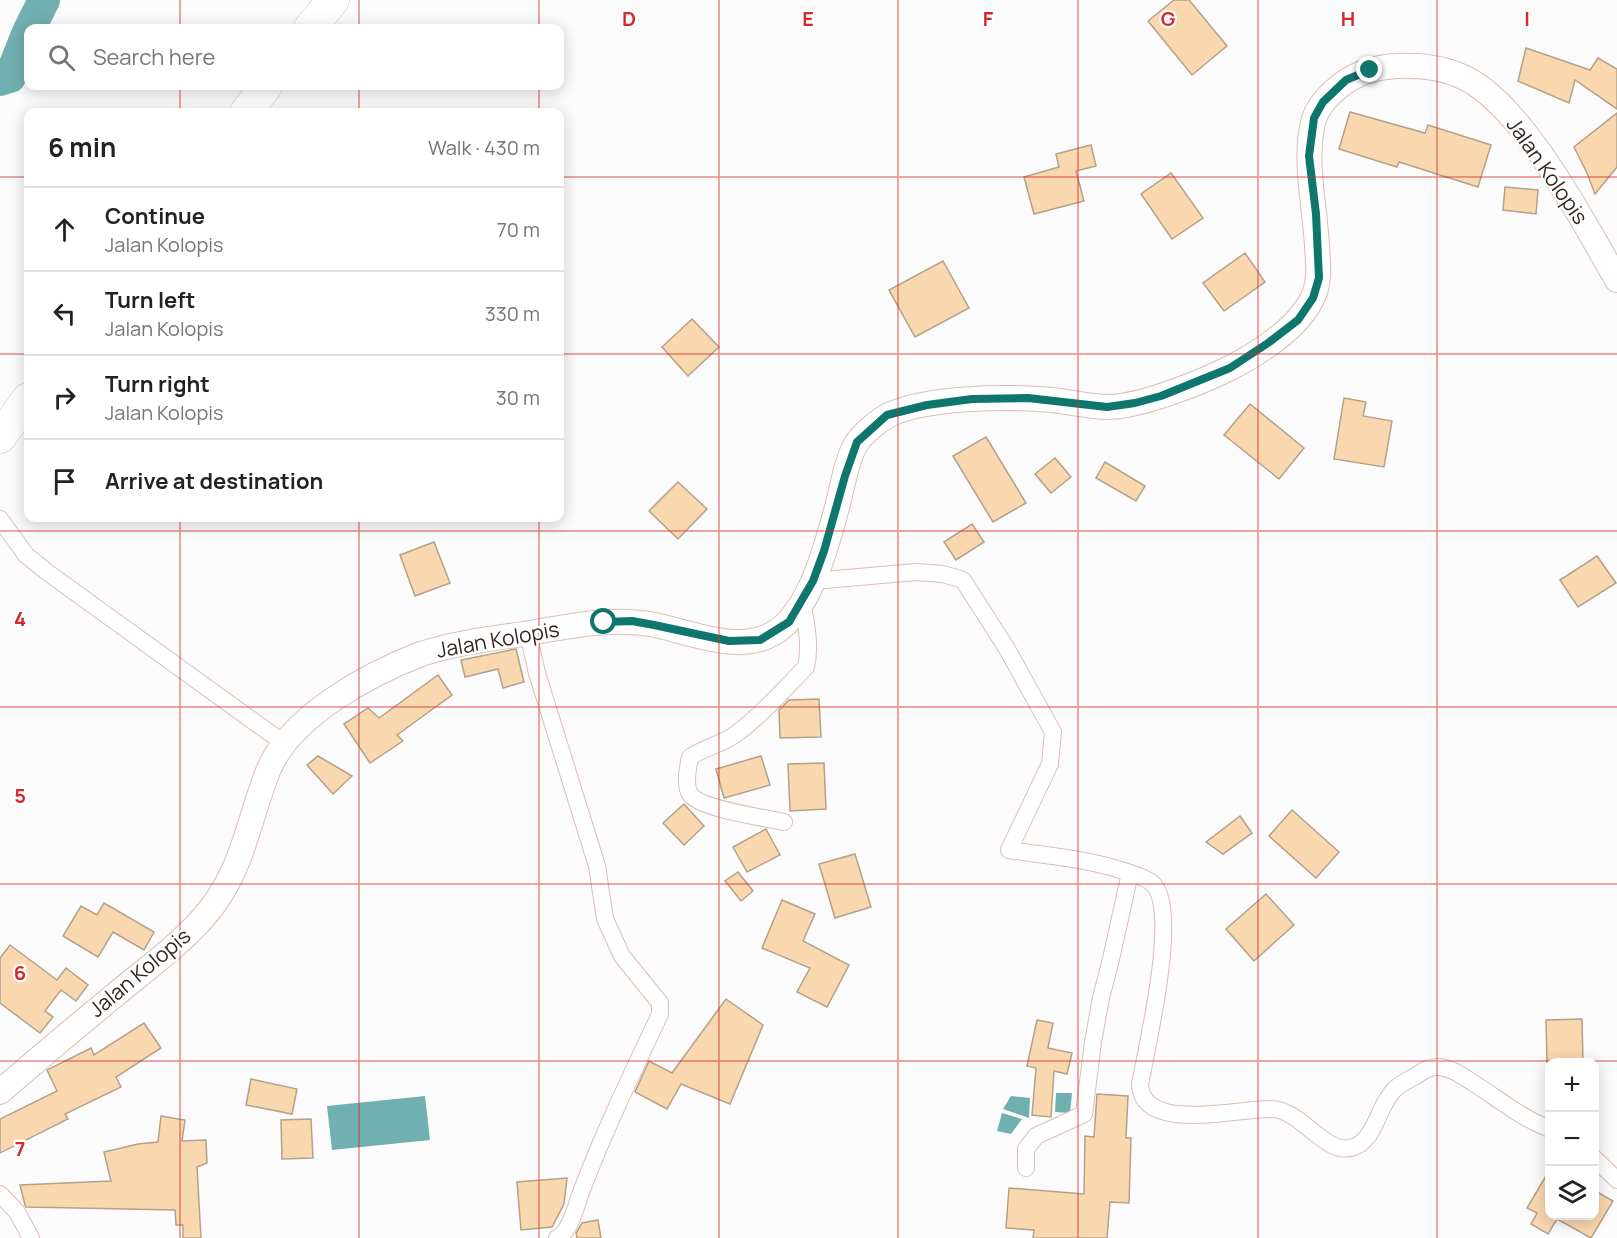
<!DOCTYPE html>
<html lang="en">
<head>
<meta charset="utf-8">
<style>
	:root { --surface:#fff; --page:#f6f6f6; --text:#222; --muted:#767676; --line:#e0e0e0 }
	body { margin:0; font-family:Manrope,sans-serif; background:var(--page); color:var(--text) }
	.controls { position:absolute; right:18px; bottom:18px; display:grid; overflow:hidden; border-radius:12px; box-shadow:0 3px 15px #0003 }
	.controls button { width:54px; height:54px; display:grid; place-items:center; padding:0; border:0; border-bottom:2px solid var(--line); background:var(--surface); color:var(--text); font:30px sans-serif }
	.stop { position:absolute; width:18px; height:18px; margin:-14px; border:4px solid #0f766e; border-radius:50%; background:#fff }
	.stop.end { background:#0f766e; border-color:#fff; box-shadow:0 2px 6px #0008 }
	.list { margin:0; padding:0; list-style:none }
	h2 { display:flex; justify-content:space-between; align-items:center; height:78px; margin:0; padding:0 24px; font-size:26px }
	h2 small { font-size:20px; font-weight:400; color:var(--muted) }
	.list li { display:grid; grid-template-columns:39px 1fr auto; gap:18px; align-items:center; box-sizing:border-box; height:84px; padding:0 24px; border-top:2px solid var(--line) }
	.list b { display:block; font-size:22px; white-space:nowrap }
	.list p { margin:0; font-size:20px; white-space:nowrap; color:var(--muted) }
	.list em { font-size:20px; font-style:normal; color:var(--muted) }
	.icon { flex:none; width:33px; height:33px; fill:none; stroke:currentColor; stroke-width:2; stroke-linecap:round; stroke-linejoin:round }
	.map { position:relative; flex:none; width:1617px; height:1238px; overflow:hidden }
	.search { position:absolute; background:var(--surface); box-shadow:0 3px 15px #0003; left:24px; top:24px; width:540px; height:66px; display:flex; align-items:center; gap:15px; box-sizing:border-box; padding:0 21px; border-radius:12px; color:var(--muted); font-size:22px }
	.panel { position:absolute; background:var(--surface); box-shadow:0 3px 15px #0003; left:24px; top:108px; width:540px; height:414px; border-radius:12px }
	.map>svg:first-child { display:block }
</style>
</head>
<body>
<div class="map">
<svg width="1617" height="1238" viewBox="0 0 1617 1238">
	<rect width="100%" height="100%" fill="#fbfbfb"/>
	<g fill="#71b0b0">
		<path d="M1056 1093H1072L1070 1113 1055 1112Z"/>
		<path d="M425 1096 430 1140 332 1150 327 1106Z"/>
		<path d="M1011 1096 1030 1098 1029 1118 1003 1109Z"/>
		<path d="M1002 1113 1022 1119 1011 1134 997 1131Z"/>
	</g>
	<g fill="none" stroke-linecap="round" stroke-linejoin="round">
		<g stroke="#71b0b0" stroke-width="32">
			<path d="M30 28 44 0"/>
			<path d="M0 80 10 77 28 32"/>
		</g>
	</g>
	<g fill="#f9d8b0" stroke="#b4a18a" stroke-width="1.5">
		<path d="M1174 0H1189L1227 46 1192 75 1148 21Z"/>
		<path d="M1526 48 1590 70 1598 58 1617 69V109L1575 80 1569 103 1518 81Z"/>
		<path d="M1350 112 1425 133 1428 125 1491 145 1478 187 1399 162 1397 167 1339 149Z"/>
		<path d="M1617 113V167L1595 194 1587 173 1574 147Z"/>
		<path d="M1091 145 1096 166 1076 171 1084 201 1034 214 1024 177 1059 167 1056 154Z"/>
		<path d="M1171 173 1203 218 1172 239 1141 194Z"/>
		<path d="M1505 187 1538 190 1536 214 1503 210Z"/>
		<path d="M1245 253 1265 282 1224 311 1203 283Z"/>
		<path d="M943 261 969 308 915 337 889 290Z"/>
		<path d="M692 319 719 347 688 376 662 347Z"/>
		<path d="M1344 398 1366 402 1363 416 1392 421 1384 467 1334 459Z"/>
		<path d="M1250 404 1304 448 1279 479 1224 435Z"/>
		<path d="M986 437 1026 503 993 522 953 456Z"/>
		<path d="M1055 458 1071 477 1051 493 1035 474Z"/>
		<path d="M1105 462 1145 486 1136 501 1096 478Z"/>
		<path d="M678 482 707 509 678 539 649 511Z"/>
		<path d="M972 524 984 542 956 560 944 542Z"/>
		<path d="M434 542 450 583 415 596 400 555Z"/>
		<path d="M1597 556 1616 583 1578 607 1560 580Z"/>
		<path d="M516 649 524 682 503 688 498 669 465 677 461 660Z"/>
		<path d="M438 675 452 695 397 735 403 741 370 763 344 724 368 708 379 718Z"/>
		<path d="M819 699 821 737 780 738 779 710 789 700Z"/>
		<path d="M318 756 352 776 333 794 307 765Z"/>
		<path d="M761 756 770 785 724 798 716 769Z"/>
		<path d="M824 763 826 809 790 811 788 764Z"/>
		<path d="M684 804 704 826 684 845 663 823Z"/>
		<path d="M1292 810 1339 852 1316 878 1269 836Z"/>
		<path d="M1240 816 1252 833 1223 854 1206 842Z"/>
		<path d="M766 829 780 855 747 872 733 847Z"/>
		<path d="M855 854 871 907 835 918 819 864Z"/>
		<path d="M738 872 753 891 741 901 725 881Z"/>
		<path d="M1266 894 1294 925 1254 961 1226 929Z"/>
		<path d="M782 900 815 914 803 941 849 965 827 1007 797 992 810 968 762 948Z"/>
		<path d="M104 903 154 932 144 950 113 932 98 957 63 936 81 906 97 915Z"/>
		<path d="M10 945 57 980 66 968 88 985 76 1001 61 990 45 1011 53 1017 40 1033 0 1003V958Z"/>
		<path d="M726 999 763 1025 730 1104 681 1084 667 1109 635 1092 649 1061 672 1073Z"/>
		<path d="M1582 1019 1583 1062H1547L1546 1020Z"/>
		<path d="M1037 1020 1053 1023 1048 1048 1072 1053 1067 1074 1054 1071 1051 1117 1032 1115 1036 1068 1027 1066Z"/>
		<path d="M144 1023 161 1048 116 1077 121 1087 65 1114 68 1119 0 1153V1119L57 1091 47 1070 91 1048 94 1055Z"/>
		<path d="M251 1079 297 1089 292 1114 246 1105Z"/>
		<path d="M1097 1094 1128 1096 1126 1138H1131L1129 1203 1110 1202 1107 1238H1033L1034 1230 1006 1228 1009 1188 1084 1194 1085 1136 1094 1137Z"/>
		<path d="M161 1116 185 1120 182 1141 206 1140 207 1163 197 1167 201 1238H183V1225H176L175 1210 26 1207 25 1205 20 1185 111 1181 104 1152 138 1144 158 1142Z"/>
		<path d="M311 1119 313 1158 282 1159 281 1120Z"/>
		<path d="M1550 1169V1215H1594V1190L1613 1201 1591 1238 1557 1219 1548 1234 1531 1224 1537 1213 1527 1208Z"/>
		<path d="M567 1178 564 1204 552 1227 521 1230 517 1182Z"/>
		<path d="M598 1220 601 1238H577L576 1233 582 1223Z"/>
	</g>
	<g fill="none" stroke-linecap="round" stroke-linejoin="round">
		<g stroke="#dcbeb1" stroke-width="18">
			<g id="street">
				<path d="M0 519 26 555 47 572 285 744"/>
				<path d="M813 581 916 572 943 574 963 580 1007 649 1053 732 1050 764 1009 850C1049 856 1089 859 1127 872 1136 875 1145 877 1152 883 1181 906 1146 1049 1140 1085 1143 1134 1240 1108 1271 1109 1302 1109 1326 1158 1354 1147 1376 1139 1378 1105 1395 1089 1400 1084 1408 1080 1414 1077 1422 1072 1429 1066 1439 1067 1451 1068 1461 1075 1472 1082 1497 1098 1521 1118 1550 1129"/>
				<path d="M528 633 537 673 597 866 605 919 622 956 660 1003V1014C632 1074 603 1133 580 1195 576 1207 570 1232 557 1238"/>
				<path d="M784 822C766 818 699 809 690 794 684 784 688 768 690 757 704 748 722 744 736 734 762 715 783 690 806 667 811 645 806 623 802 601"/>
				<path d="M1594 1158 1617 1180"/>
				<path d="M1026 1168V1149L1036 1136 1084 1114 1093 1042 1101 998 1111 959 1130 873"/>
				<path d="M0 1194 17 1212 31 1238"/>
			</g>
		</g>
		<g stroke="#dcbeb1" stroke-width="26">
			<path id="secondary" d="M0 1092C38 1059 76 1027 115 995 145 970 177 947 203 918 243 873 247 824 268 771 290 716 369 674 421 654 455 643 489 639 524 634 565 627 609 617 650 624 688 631 738 655 774 633 812 610 828 540 839 500 843 482 847 460 856 444 862 434 880 419 891 414 930 397 1008 396 1052 400 1070 402 1090 407 1109 407 1142 406 1200 383 1230 368 1261 352 1303 325 1315 292 1320 277 1318 262 1317 246 1315 206 1303 157 1314 119 1318 107 1325 99 1334 91 1351 75 1373 67 1397 66 1419 65 1445 68 1465 78 1524 107 1584 223 1617 280"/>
		</g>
		<g stroke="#dcbeb1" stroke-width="33">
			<g id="highway">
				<path d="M310 28 333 0"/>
				<path d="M246 112 266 86"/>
				<path d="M0 437 28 399"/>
			</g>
		</g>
		<use href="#street" stroke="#fff" stroke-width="16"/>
		<use href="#secondary" stroke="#fff" stroke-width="24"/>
		<use href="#highway" stroke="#fff" stroke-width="32"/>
	</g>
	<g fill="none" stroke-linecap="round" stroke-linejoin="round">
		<path stroke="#0f766e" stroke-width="8" d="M604 622 632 621 654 625 729 641 760 640 789 622 813 581 824 551 845 476 857 442 887 415 927 405 972 399 1028 398 1107 407 1135 403 1161 396 1230 368 1268 343 1298 320 1313 298 1319 278 1316 214 1309 156 1314 118 1323 102 1346 80 1370 70"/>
	</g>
	<path fill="none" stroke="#d62828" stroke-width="1.5" stroke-opacity="0.55" d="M180 0V28M359 0V28M539 0V28M719 0V1238M898 0V1238M1078 0V1238M1258 0V1238M1437 0V1238M180 86V112M359 86V112M539 86V112M0 177H28M560 177H1617M0 354H28M560 354H1617M180 518V1238M359 518V1238M539 518V1238M0 531H1617M0 707H1617M0 884H1617M0 1061H1617"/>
	<g text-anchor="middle" stroke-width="4.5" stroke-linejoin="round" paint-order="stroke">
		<g font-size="21" fill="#322722" stroke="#fff">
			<text transform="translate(1547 171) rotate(55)" y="7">Jalan Kolopis</text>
			<text transform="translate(498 640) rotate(-10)" y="7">Jalan Kolopis</text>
			<text transform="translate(140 973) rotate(-40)" y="7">Jalan Kolopis</text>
		</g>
	</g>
	<g font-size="20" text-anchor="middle" font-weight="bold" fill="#d62828" stroke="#fff" stroke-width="4.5" stroke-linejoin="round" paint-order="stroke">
		<text x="629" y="26">D</text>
		<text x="808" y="26">E</text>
		<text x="988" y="26">F</text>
		<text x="1168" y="26">G</text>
		<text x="1348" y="26">H</text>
		<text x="1527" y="26">I</text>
		<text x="20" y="626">4</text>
		<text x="20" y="803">5</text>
		<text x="20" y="980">6</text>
		<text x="20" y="1156">7</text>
	</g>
</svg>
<div class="controls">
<button>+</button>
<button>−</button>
<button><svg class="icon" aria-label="layers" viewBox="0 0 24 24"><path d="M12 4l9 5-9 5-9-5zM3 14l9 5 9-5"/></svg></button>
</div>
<div class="stop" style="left:604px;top:622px"></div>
<div class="stop end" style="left:1370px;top:70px"></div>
<div class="search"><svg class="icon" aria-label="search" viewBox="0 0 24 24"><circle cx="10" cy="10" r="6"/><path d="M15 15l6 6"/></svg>Search here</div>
<section class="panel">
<h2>6 min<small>Walk · 430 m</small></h2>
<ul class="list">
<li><svg class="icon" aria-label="ahead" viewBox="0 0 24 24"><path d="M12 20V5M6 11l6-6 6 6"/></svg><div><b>Continue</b><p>Jalan Kolopis</p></div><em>70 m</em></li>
<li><svg class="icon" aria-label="left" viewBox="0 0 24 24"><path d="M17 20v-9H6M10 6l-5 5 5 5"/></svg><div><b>Turn left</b><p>Jalan Kolopis</p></div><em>330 m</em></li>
<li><svg class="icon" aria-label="right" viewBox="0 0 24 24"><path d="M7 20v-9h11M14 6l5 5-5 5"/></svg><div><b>Turn right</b><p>Jalan Kolopis</p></div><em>30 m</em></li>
<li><svg class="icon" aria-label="arrive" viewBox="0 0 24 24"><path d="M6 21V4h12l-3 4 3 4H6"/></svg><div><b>Arrive at destination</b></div></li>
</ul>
</section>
</div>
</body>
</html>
